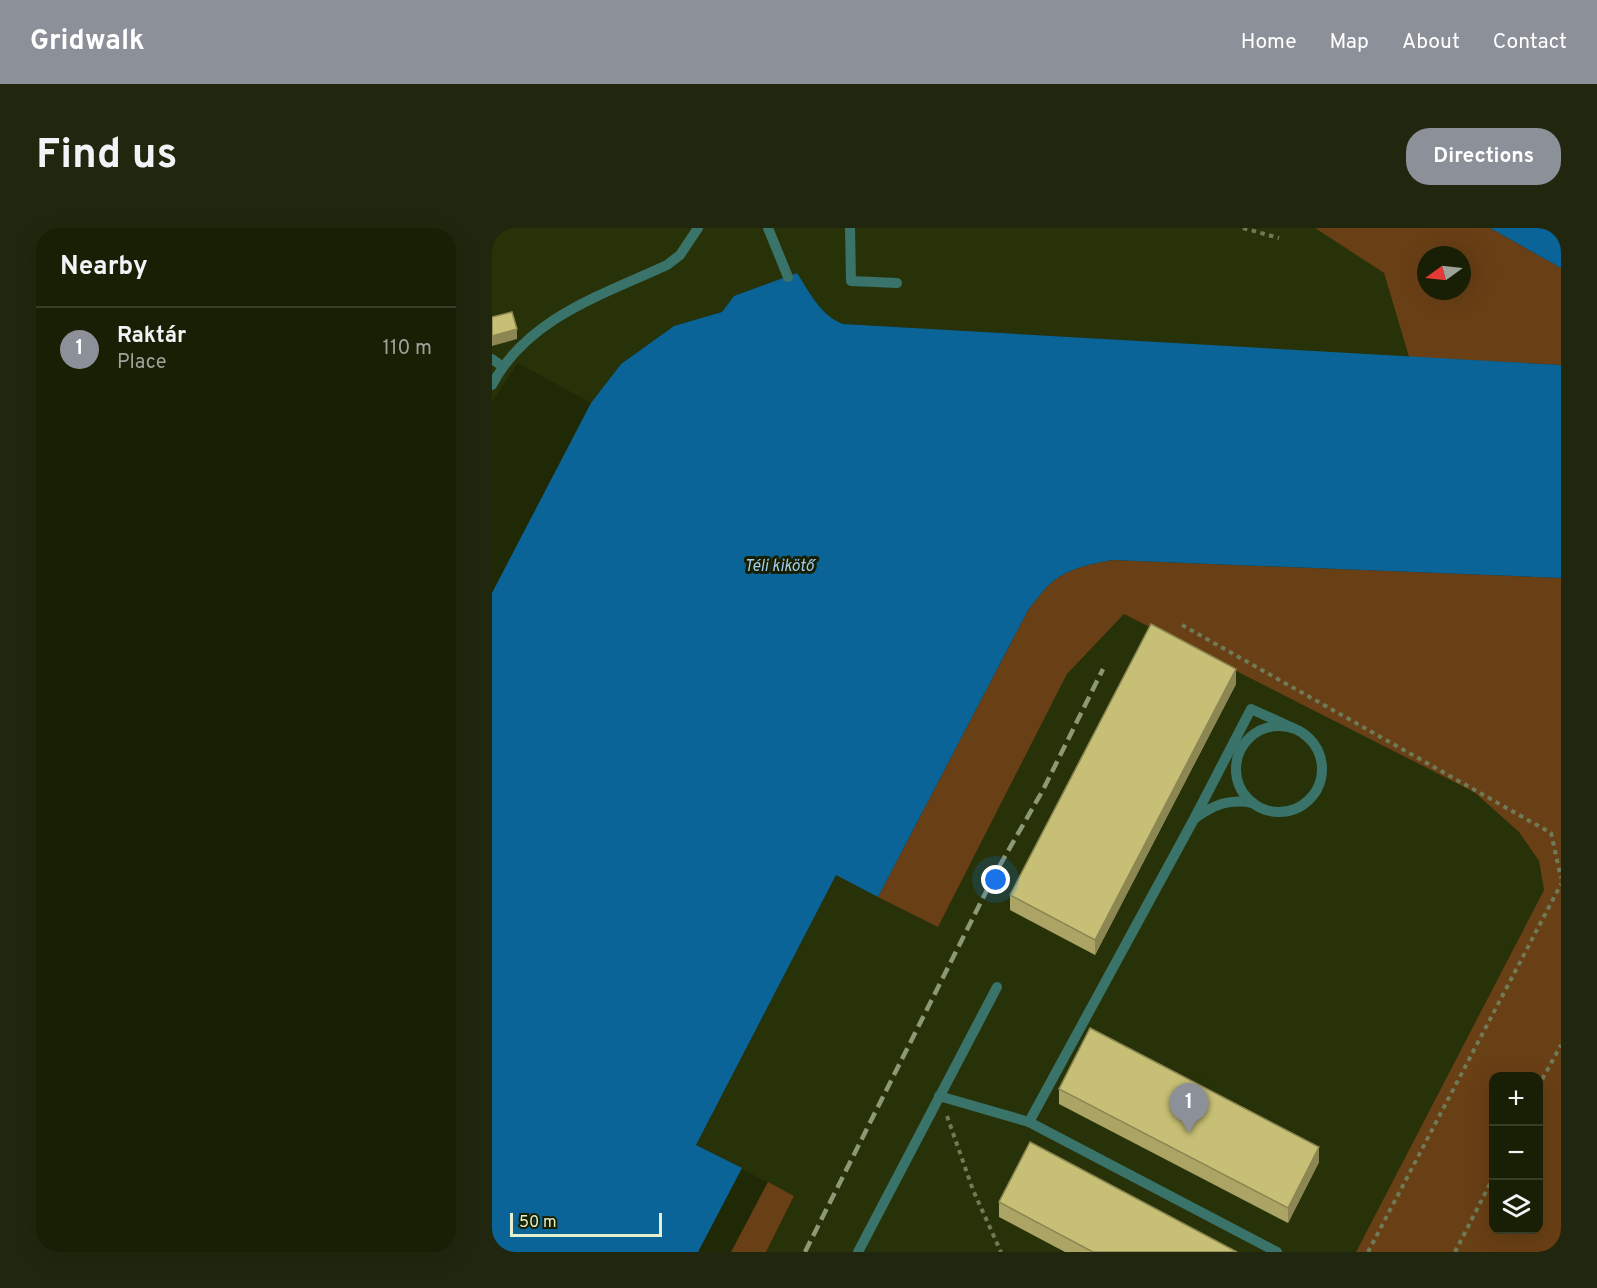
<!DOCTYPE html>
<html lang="en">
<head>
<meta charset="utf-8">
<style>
	:root { --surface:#181f04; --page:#21270e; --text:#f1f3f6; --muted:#9fa29a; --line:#363d26; --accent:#8c9099 }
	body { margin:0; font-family:Overpass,sans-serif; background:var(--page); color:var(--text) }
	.controls { position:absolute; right:18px; bottom:18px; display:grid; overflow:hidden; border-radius:12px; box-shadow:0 6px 24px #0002 }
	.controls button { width:54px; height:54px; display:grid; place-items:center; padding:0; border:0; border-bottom:2px solid var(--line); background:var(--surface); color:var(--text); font:30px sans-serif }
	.compass { position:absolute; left:925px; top:18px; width:54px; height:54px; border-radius:50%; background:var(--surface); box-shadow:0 6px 24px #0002; rotate:255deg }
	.scale { position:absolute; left:18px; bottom:15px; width:152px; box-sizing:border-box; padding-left:6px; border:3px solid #e4f0cd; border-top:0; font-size:16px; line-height:21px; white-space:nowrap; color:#e4f0cd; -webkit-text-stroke:4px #171f00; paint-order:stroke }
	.you { position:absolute; left:504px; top:652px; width:21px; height:21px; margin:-15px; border:4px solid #fff; border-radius:50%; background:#1a73e8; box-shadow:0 0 0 9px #1a73e833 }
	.badge { display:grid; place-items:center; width:39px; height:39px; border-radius:50%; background:var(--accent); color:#fff; font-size:20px; font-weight:700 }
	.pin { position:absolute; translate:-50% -50px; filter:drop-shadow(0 2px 3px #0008) }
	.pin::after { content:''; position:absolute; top:32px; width:21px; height:18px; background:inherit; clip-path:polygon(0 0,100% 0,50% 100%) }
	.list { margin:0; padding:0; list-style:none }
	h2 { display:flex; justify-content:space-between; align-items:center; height:78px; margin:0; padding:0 24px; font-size:26px }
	h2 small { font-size:20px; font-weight:400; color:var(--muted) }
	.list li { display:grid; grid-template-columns:39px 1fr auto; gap:18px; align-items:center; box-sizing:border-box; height:84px; padding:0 24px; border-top:2px solid var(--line) }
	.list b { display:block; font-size:22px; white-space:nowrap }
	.list p { margin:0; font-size:20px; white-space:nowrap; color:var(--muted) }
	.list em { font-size:20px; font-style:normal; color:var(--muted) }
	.icon { flex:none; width:33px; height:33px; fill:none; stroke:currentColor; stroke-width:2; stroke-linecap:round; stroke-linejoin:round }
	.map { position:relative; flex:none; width:1069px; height:1024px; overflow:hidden; border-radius:24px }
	header { display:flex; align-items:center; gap:36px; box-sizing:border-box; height:84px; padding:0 30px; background:var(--accent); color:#fff }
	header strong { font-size:28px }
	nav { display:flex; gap:33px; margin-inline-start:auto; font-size:21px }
	.intro { display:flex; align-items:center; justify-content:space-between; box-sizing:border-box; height:144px; padding:0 36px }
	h1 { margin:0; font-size:42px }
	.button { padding:15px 27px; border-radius:24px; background:var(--accent); color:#fff; font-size:21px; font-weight:700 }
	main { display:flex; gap:36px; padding:0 36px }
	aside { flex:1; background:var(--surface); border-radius:24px; box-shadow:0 6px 24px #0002 }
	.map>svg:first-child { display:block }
</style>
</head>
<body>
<header>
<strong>Gridwalk</strong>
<nav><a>Home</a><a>Map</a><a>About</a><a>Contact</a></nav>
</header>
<div class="intro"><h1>Find us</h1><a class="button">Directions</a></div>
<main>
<aside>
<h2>Nearby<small></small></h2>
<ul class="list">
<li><span class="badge">1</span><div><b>Raktár</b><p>Place</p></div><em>110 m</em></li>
</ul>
</aside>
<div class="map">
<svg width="1069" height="1024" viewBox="0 0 1069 1024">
	<rect width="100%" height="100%" fill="#202905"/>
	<g fill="#273208">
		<path d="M11 0H823L892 45 917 129 351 96 339 92 325 76 305 46 242 68 230 84 182 98 129 136 99 175 26 135 0 174V4Z"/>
		<path d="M632 386 982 564 1027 604 1047 633 1052 662 864 1024H274L302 968 204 917 344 647 446 699 575 446Z"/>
	</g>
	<g fill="#693f15" fill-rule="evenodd">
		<path d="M823 0H998L1069 40V137L917 129 892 45ZM934 27H970V63H934Z"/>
		<path d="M621 332 1069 350V1024H864L1052 662 1047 633 1027 604 982 564 632 386 575 446 446 699 386 669 536 382C543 374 550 363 558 356 576 340 598 336 621 332ZM1002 848H1046V1002H1002Z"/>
		<path d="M276 954 302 968 274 1024H239Z"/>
	</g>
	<g fill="#0a6498">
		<path d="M998 0H1069V40Z"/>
		<path d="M305 45C318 65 329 88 351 96L1069 137V350L621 332C598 336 576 340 558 356 550 363 543 374 536 382L386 669 344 647 204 917 250 940 206 1024H0V365L99 175 129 136 182 98 230 84 242 68Z"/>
	</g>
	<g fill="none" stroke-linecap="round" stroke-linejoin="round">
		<g stroke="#6f7a56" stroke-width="4" stroke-dasharray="4.5 4.5" stroke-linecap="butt">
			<path d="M751 0 787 10"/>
			<path d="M690 397 1059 605 1069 650"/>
			<path d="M1046 859 1069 817"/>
			<path d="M455 888 481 962 509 1024"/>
			<path d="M876 1024 1069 656"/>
			<path d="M963 1024 1002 948"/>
		</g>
		<g stroke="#39736a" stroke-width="10">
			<path d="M276 0 296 49"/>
			<path d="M358 0 359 53 405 55"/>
			<path d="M0 131 10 138"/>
			<path d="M0 157C35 90 110 67 175 37L188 27 206 0"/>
			<circle cx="787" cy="541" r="43"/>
			<path d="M703 590C722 577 737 570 761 575"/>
			<path d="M447 868 537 894 785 1024"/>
			<path d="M537 894 702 591 759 481 801 500"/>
			<path d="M366 1024 505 759"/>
		</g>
		<path stroke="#8d9874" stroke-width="4.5" stroke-dasharray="12 6" stroke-linecap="butt" d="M313 1024 504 644 551 562 611 441"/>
	</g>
	<g fill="#aba465">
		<path d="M744 456 603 727 518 682V667Z"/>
		<path d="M567 861 827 934 796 995 567 876Z"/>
		<path d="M507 974 745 1024H573L507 989Z"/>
	</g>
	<g fill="#8b8652">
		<path d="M25 101V111L0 118V108Z"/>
		<path d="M744 441V456L603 727V712Z"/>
		<path d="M827 919V934L796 995V980Z"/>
	</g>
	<g fill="#c7bf75" stroke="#8b8652" stroke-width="1.5">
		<path d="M20 84 25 101 0 108V89Z"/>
		<path d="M659 396 744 441 603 712 518 667Z"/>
		<path d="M598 800 827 919 796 980 567 861Z"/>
		<path d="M538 914 745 1024H601L507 974Z"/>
	</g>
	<g text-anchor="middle" stroke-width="6" stroke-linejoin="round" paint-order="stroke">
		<g font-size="16" font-style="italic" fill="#a2cef1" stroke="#171f00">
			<text x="287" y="343">Téli kikötő</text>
		</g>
	</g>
</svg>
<div class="controls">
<button>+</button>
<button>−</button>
<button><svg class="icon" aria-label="layers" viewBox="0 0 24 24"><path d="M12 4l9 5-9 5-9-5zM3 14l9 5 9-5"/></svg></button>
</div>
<svg class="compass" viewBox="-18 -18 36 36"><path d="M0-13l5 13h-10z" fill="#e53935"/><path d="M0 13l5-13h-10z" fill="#9fa29a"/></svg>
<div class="scale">50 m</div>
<div class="you"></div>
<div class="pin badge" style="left:697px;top:905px">1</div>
</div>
</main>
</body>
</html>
